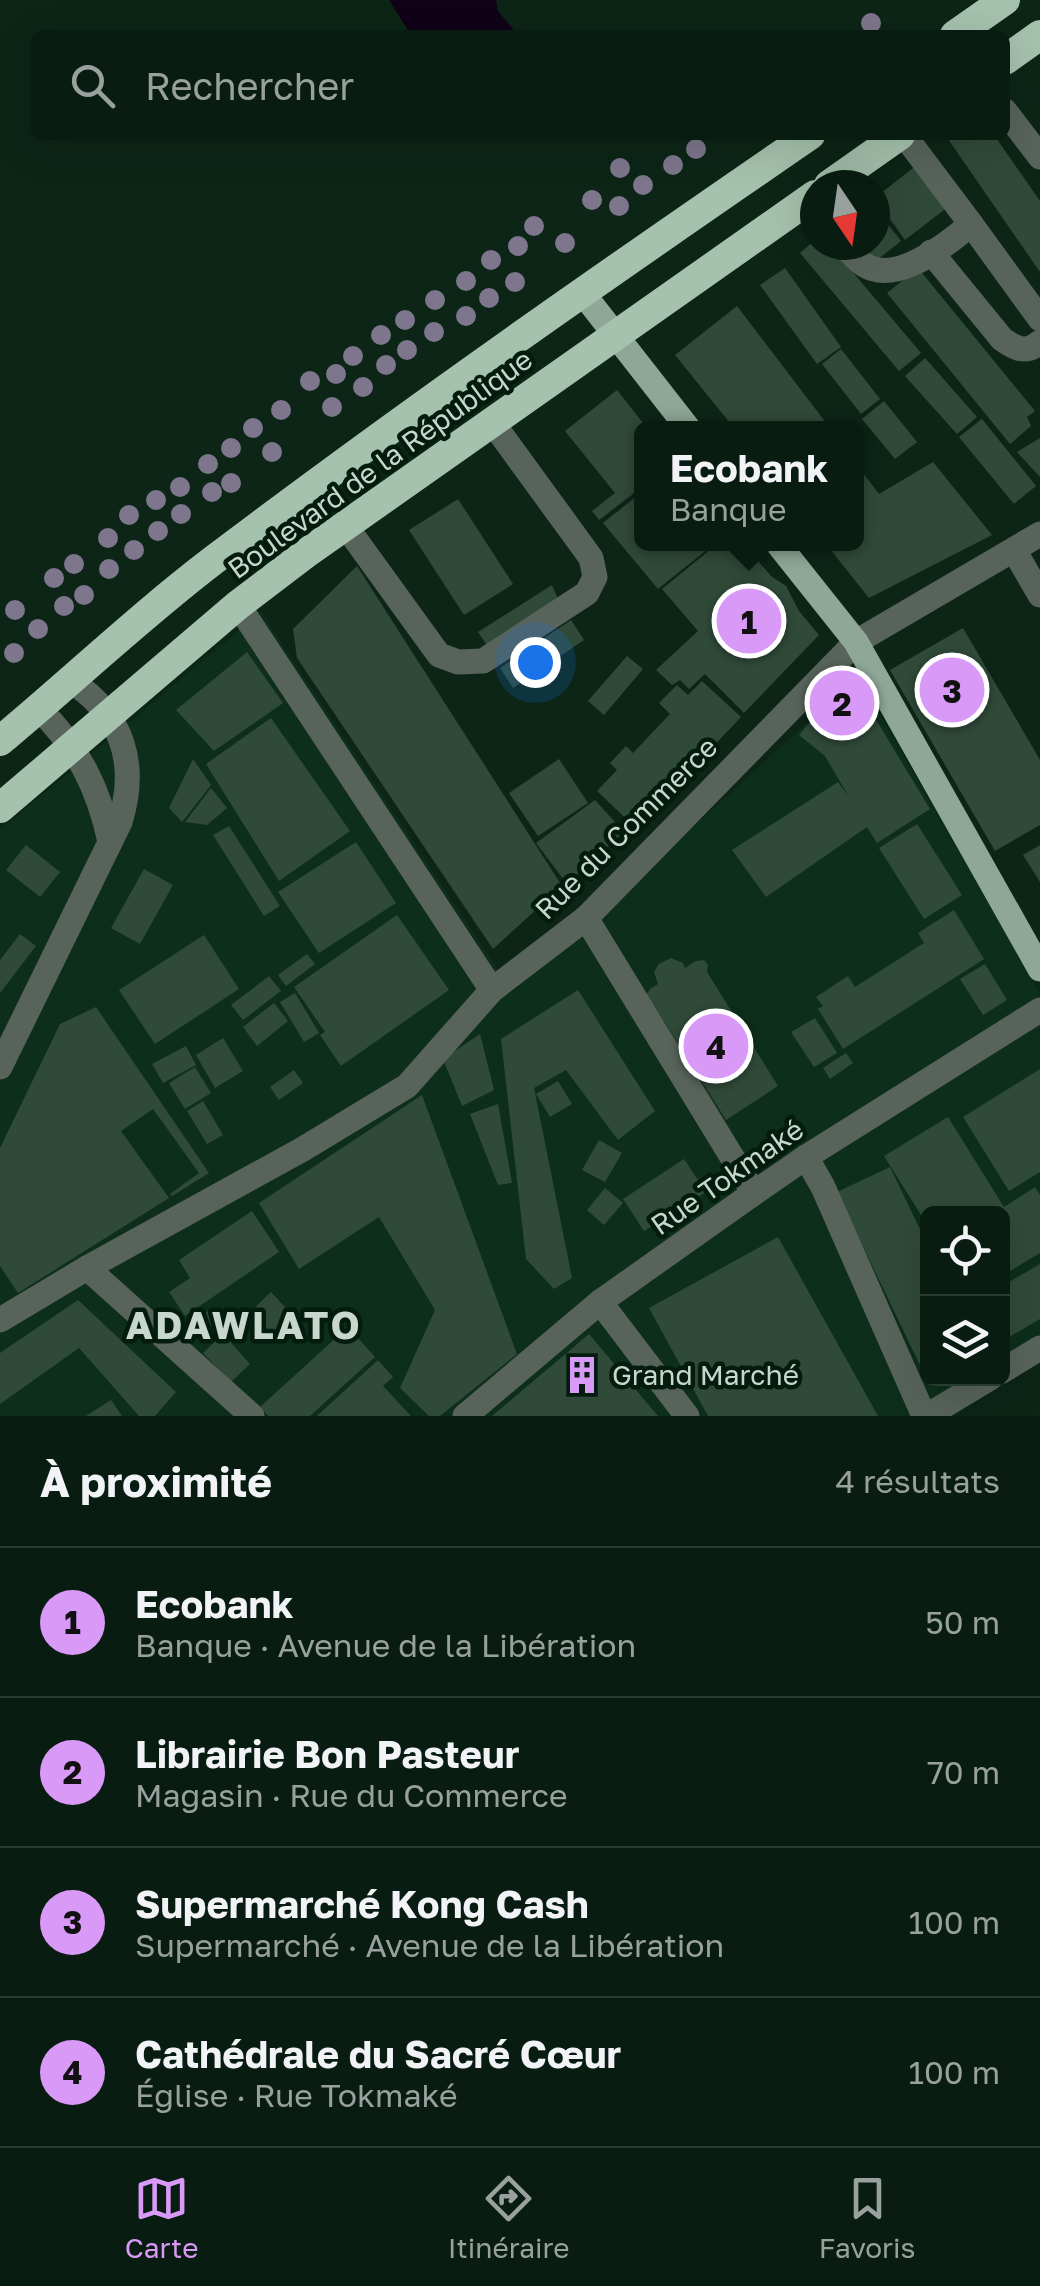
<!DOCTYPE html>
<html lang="fr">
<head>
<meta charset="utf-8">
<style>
	:root { --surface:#091c11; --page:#17291f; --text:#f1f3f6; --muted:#99a19f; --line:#293a31; --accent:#d99af7 }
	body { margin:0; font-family:"Golos Text",sans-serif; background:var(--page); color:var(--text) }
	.controls { position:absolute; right:30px; bottom:30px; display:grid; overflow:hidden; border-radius:15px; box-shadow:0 10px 40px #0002 }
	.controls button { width:90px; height:90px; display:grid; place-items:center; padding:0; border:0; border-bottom:2px solid var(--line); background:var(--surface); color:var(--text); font:50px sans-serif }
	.compass { position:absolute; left:800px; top:170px; width:90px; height:90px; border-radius:50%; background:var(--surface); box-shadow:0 10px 40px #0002; rotate:167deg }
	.you { position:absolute; left:535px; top:662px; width:35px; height:35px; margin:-25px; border:8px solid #fff; border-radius:50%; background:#1a73e8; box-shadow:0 0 0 15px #1a73e833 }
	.badge { display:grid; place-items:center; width:65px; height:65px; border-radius:50%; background:var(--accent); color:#111; font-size:32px; font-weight:700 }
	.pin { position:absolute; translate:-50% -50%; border:5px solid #fff; box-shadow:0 2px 10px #0006 }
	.popup { position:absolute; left:634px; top:421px; width:230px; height:130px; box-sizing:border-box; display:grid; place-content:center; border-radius:15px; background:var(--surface); filter:drop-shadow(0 2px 8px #0005); font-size:32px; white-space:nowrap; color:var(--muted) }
	.popup b { font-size:38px; color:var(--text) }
	.popup::after { content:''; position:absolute; left:50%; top:100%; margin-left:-20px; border:20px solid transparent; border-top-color:var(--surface) }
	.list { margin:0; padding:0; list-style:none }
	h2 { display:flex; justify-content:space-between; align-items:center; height:130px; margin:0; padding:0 40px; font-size:42px }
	h2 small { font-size:32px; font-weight:400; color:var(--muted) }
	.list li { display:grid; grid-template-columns:65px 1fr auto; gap:30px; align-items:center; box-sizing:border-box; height:150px; padding:0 40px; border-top:2px solid var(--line) }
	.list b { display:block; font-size:38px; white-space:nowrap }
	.list p { margin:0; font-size:32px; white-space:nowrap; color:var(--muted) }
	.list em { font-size:32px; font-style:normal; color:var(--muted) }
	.icon { flex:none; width:55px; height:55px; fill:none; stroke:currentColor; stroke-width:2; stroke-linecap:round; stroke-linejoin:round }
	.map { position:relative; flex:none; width:1040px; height:1416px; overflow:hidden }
	.search { position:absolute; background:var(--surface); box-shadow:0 10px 40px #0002; left:30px; right:30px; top:30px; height:110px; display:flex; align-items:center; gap:25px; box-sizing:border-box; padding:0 35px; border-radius:15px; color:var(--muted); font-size:38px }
	.sheet { height:730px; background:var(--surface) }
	nav { display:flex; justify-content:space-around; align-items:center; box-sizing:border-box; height:140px; border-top:2px solid var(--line); background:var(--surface); font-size:28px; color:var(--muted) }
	nav a { display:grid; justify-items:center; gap:5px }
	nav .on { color:var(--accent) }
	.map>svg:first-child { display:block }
</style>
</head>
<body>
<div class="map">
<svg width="1040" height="1416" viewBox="0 0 1040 1416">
	<rect width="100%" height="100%" fill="#0c2517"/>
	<path fill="#0d2e1b" d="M261 612 513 992 858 676 1040 993V1335L1003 1358 1002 1214H928V1378L968 1379 909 1416H0V830Z"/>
	<path fill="#100317" d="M389 0H496L498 11 518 35H411Z"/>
	<g fill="#304a39">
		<path d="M954 135H994L1040 201V272L948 139Z"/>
		<path d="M918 164 949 206 905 240 875 198Z"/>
		<path d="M875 208 901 241 872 264 857 245H875Z"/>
		<path d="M815 240V245H830L921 353 899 371 800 253Z"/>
		<path d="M785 268 841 347 817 364 760 285Z"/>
		<path d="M918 268 1035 411 1027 417 1031 426 1010 444 887 293Z"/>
		<path d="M737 306 830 428H734L675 355Z"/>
		<path d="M841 349 880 399 861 414 822 364Z"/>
		<path d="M925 358 977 417 957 434 905 376Z"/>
		<path d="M617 390 647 428H642V487L599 520 592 511 615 493 565 431Z"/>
		<path d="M884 401 917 442 895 459 862 419Z"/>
		<path d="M982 419 1036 486 1014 504 959 437Z"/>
		<path d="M1040 438V477L1017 452Z"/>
		<path d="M933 462 992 535 869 598 826 544H856V464L879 494Z"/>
		<path d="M642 492V544H714L658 589 603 523Z"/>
		<path d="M458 499 513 584 464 615 409 530Z"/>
		<path d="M717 544H743L772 577 786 586 799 611 819 635 744 713 705 674 689 689 680 680 672 685 656 670 698 631 662 589Z"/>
		<path d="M357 566 562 886 493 949 297 658 293 629Z"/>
		<path d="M552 585 561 606 493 654 478 632Z"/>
		<path d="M571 620 584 640 513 688 500 668Z"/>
		<path d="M963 628 1040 760V825L995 851 890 670Z"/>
		<path d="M247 652 283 703 214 751 176 710Z"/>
		<path d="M627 656 643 669 604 715 588 701Z"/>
		<path d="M702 681 741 717 636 828 597 791 617 770 610 763 626 746 633 753 670 714 659 703 677 685 688 695Z"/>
		<path d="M839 689 863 698 930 809 877 843 867 827 766 897 732 850 838 782 849 797 825 756 799 735Z"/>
		<path d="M271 718 350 831 279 881 206 764Z"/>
		<path d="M193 759 211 785 182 822 169 808Z"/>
		<path d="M559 759 588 803 538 836 509 793Z"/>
		<path d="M211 788 227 808 207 825 185 822Z"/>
		<path d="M595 800 624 832 567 884 536 843Z"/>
		<path d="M917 824 962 895 924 919 879 848Z"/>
		<path d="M229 826 280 906 264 916 213 835Z"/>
		<path d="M356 842 396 903 319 953 278 892Z"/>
		<path d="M26 845 60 872 40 897 6 870Z"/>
		<path d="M1040 845V882L1023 855Z"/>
		<path d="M144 869 173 885 140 944 111 928Z"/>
		<path d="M954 910 984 959 843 1049 818 1009 823 1006 816 997 848 976 855 987 924 943 918 933Z"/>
		<path d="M397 915 449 990 341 1066 320 1035 325 1032 294 987Z"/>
		<path d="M20 934 36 946 0 993V960Z"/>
		<path d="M204 935 239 989 155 1044 119 990Z"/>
		<path d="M307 954 315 964 286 986 278 975Z"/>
		<path d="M671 958 683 963 685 968 696 961 704 960 708 965 707 972 778 1086 726 1120 654 1005 649 1004 644 998 650 989 658 984 654 972 659 964Z"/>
		<path d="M985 964 1007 1000 983 1015 960 979Z"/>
		<path d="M269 976 281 991 243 1020 231 1005Z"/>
		<path d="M578 990 655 1111 618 1140 566 1070 534 1088 572 1278 554 1289 526 1259 501 1039Z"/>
		<path d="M295 993 319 1033 304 1042 280 1002Z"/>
		<path d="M274 1003 288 1021 257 1046 243 1027Z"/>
		<path d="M96 1007 209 1173 172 1196 170 1194 199 1173 153 1109 121 1131 169 1198 18 1293 0 1266V1148L60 1024Z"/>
		<path d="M815 1018 837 1053 814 1067 791 1032Z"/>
		<path d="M480 1034 494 1090 462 1106 443 1059Z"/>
		<path d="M223 1038 243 1071 215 1088 196 1055Z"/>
		<path d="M186 1046 196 1065 163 1083 152 1064Z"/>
		<path d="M846 1053 853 1063 830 1079 823 1068Z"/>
		<path d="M195 1067 211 1093 185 1109 169 1083Z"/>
		<path d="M1040 1069V1172L1009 1191 963 1117Z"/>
		<path d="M294 1070 303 1083 279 1100 270 1087Z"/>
		<path d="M558 1081 572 1104 550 1117 536 1094Z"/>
		<path d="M422 1095 517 1354 440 1416H429L400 1388 435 1310 379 1217 299 1269 259 1203Z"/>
		<path d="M203 1101 223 1135 207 1144 187 1111Z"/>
		<path d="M498 1104 512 1183 498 1185 470 1114Z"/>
		<path d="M948 1117 1004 1207 1035 1187 1040 1195V1253L1002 1276V1214H928V1226L884 1156Z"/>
		<path d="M599 1140 622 1153 605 1182 582 1170Z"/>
		<path d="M684 1159 706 1192 644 1231 623 1199Z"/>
		<path d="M890 1167 928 1246V1382L837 1192Z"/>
		<path d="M605 1188 623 1203 604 1225 587 1210Z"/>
		<path d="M252 1211 279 1252 185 1316 169 1292 190 1278 179 1260Z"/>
		<path d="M778 1237 878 1416H708L649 1308Z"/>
		<path d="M1040 1264V1319L1002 1341V1286Z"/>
		<path d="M271 1292 294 1317 272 1336 250 1312Z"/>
		<path d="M78 1300 176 1392 155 1416H139L79 1348 0 1404V1353Z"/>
		<path d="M211 1308 226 1325 210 1339 194 1322Z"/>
		<path d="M348 1327 375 1357 310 1416H268L260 1407Z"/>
		<path d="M223 1334 250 1364 231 1382 203 1353Z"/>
		<path d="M589 1334 658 1416H492Z"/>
		<path d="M378 1360 393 1377 383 1386 411 1416H317Z"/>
		<path d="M111 1400 122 1416H86Z"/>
	</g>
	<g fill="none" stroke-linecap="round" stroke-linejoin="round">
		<g stroke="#57635b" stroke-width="25">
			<path d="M1005 111 1040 157"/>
			<path d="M971 224 1040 319"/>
			<path d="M843 245C852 254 861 266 874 269 904 278 949 243 971 224L904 135"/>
			<path d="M931 252 1002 339C1016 349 1026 354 1040 342"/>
			<path d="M345 525 439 655 458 662 483 661 587 593 595 577 591 558 492 422"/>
			<path d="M1014 550 1040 595"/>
			<path d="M238 605 492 990"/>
			<path d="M39 709C78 747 99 789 110 842"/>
			<path d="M586 918 754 1193"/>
			<path d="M0 1067 120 822C138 764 123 715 71 681"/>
			<path d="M806 1157 823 1187 924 1416"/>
			<path d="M87 1268 252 1416"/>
			<path d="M600 1302 687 1416"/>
			<path d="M0 1320 87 1268 303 1149 407 1086 492 990 586 918 856 642 1040 534"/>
			<path d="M1002 1371 1040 1348"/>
			<path d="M465 1416 600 1302 754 1193 806 1157 1040 1010"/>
			<path d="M927 1416 990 1378"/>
		</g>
		<g stroke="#8fa796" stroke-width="25">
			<path d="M581 291 688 428"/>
			<path d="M778 544 856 642 1040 969"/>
		</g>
		<g stroke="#a5c2ae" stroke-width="30">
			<path d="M955 35 1005 0"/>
			<path d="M1005 60 1040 35"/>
			<path d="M829 185 900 135"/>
			<path d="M0 741C72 681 140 616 215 559 409 412 609 273 810 135"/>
			<path d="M0 808 238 605 305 554 815 195"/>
		</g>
	</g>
	<g fill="#7d768c">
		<circle cx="871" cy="23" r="10"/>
		<circle cx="696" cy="149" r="10"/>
		<circle cx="673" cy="165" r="10"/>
		<circle cx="620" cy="168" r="10"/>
		<circle cx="643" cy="185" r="10"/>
		<circle cx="592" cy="200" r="10"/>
		<circle cx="619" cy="206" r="10"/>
		<circle cx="534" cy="226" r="10"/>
		<circle cx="565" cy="243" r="10"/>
		<circle cx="518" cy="246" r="10"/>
		<circle cx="491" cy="260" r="10"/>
		<circle cx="466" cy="281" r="10"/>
		<circle cx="515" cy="282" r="10"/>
		<circle cx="489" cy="298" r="10"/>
		<circle cx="435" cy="300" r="10"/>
		<circle cx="466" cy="316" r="10"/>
		<circle cx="405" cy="320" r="10"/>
		<circle cx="434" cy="332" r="10"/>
		<circle cx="381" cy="335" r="10"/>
		<circle cx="407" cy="350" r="10"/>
		<circle cx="353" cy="356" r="10"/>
		<circle cx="386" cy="365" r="10"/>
		<circle cx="336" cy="374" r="10"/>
		<circle cx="310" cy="381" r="10"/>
		<circle cx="363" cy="387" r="10"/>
		<circle cx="332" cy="407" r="10"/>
		<circle cx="281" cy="410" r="10"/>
		<circle cx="253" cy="428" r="10"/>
		<circle cx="231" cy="448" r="10"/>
		<circle cx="272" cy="452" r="10"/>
		<circle cx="208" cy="464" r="10"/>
		<circle cx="231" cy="483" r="10"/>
		<circle cx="180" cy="487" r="10"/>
		<circle cx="212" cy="492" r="10"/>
		<circle cx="156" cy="500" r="10"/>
		<circle cx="181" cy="514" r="10"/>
		<circle cx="129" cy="515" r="10"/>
		<circle cx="158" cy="531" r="10"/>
		<circle cx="108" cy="538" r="10"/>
		<circle cx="134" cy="550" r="10"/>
		<circle cx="74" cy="564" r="10"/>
		<circle cx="109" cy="569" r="10"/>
		<circle cx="54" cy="578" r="10"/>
		<circle cx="84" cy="595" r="10"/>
		<circle cx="64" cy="606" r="10"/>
		<circle cx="15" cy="610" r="10"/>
		<circle cx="38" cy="629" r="10"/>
		<circle cx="14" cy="653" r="10"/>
	</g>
	<defs>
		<g id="building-bare" transform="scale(3)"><path d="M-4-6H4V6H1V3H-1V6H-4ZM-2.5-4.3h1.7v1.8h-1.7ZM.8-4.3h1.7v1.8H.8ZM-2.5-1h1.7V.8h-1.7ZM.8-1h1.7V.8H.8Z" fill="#d99af7" stroke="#041c0e" stroke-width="2.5" paint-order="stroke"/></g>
	</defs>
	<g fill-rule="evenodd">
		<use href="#building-bare" x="582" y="1375"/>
	</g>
	<g text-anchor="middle" stroke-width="9" stroke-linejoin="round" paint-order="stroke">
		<g font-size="28" fill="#c8d7cd" stroke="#041c0e">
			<text transform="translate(380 464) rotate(-36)" y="10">Boulevard de la République</text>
			<text transform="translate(626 828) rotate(-45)" y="10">Rue du Commerce</text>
			<text transform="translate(727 1177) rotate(-35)" y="10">Rue Tokmaké</text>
		</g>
		<g font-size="28" fill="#c8d7cd" stroke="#041c0e" text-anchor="start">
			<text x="612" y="1385">Grand Marché</text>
		</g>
		<g font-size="38" font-weight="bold" letter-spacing="2.5" fill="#c8d7cd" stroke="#041c0e">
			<text x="244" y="1339">ADAWLATO</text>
		</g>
	</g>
</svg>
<div class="controls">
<button><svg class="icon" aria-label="locate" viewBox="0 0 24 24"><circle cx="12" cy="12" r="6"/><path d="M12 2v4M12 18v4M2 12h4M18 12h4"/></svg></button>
<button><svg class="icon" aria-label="layers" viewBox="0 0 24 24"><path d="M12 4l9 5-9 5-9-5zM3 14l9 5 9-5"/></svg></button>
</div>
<svg class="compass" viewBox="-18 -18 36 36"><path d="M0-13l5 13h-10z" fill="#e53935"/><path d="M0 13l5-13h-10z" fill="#99a19f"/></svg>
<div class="you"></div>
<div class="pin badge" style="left:749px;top:621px">1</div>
<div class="popup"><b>Ecobank</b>Banque</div>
<div class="pin badge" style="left:842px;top:703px">2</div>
<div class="pin badge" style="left:952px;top:690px">3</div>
<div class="pin badge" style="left:716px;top:1046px">4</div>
<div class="search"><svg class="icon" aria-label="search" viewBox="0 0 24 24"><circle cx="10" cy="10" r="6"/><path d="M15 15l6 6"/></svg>Rechercher</div>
</div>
<section class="sheet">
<h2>À proximité<small>4 résultats</small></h2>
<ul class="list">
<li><span class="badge">1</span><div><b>Ecobank</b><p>Banque · Avenue de la Libération</p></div><em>50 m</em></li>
<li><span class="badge">2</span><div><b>Librairie Bon Pasteur</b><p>Magasin · Rue du Commerce</p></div><em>70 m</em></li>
<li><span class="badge">3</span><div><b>Supermarché Kong Cash</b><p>Supermarché · Avenue de la Libération</p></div><em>100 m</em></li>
<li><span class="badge">4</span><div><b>Cathédrale du Sacré Cœur</b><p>Église · Rue Tokmaké</p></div><em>100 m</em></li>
</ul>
</section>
<nav>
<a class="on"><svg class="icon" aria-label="map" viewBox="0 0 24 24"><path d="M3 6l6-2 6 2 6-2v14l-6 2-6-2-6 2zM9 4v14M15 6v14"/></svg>Carte</a>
<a><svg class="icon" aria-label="directions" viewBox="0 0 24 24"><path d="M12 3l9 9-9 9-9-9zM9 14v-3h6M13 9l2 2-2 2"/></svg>Itinéraire</a>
<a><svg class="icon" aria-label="saved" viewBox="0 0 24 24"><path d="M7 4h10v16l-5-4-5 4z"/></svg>Favoris</a>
</nav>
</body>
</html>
